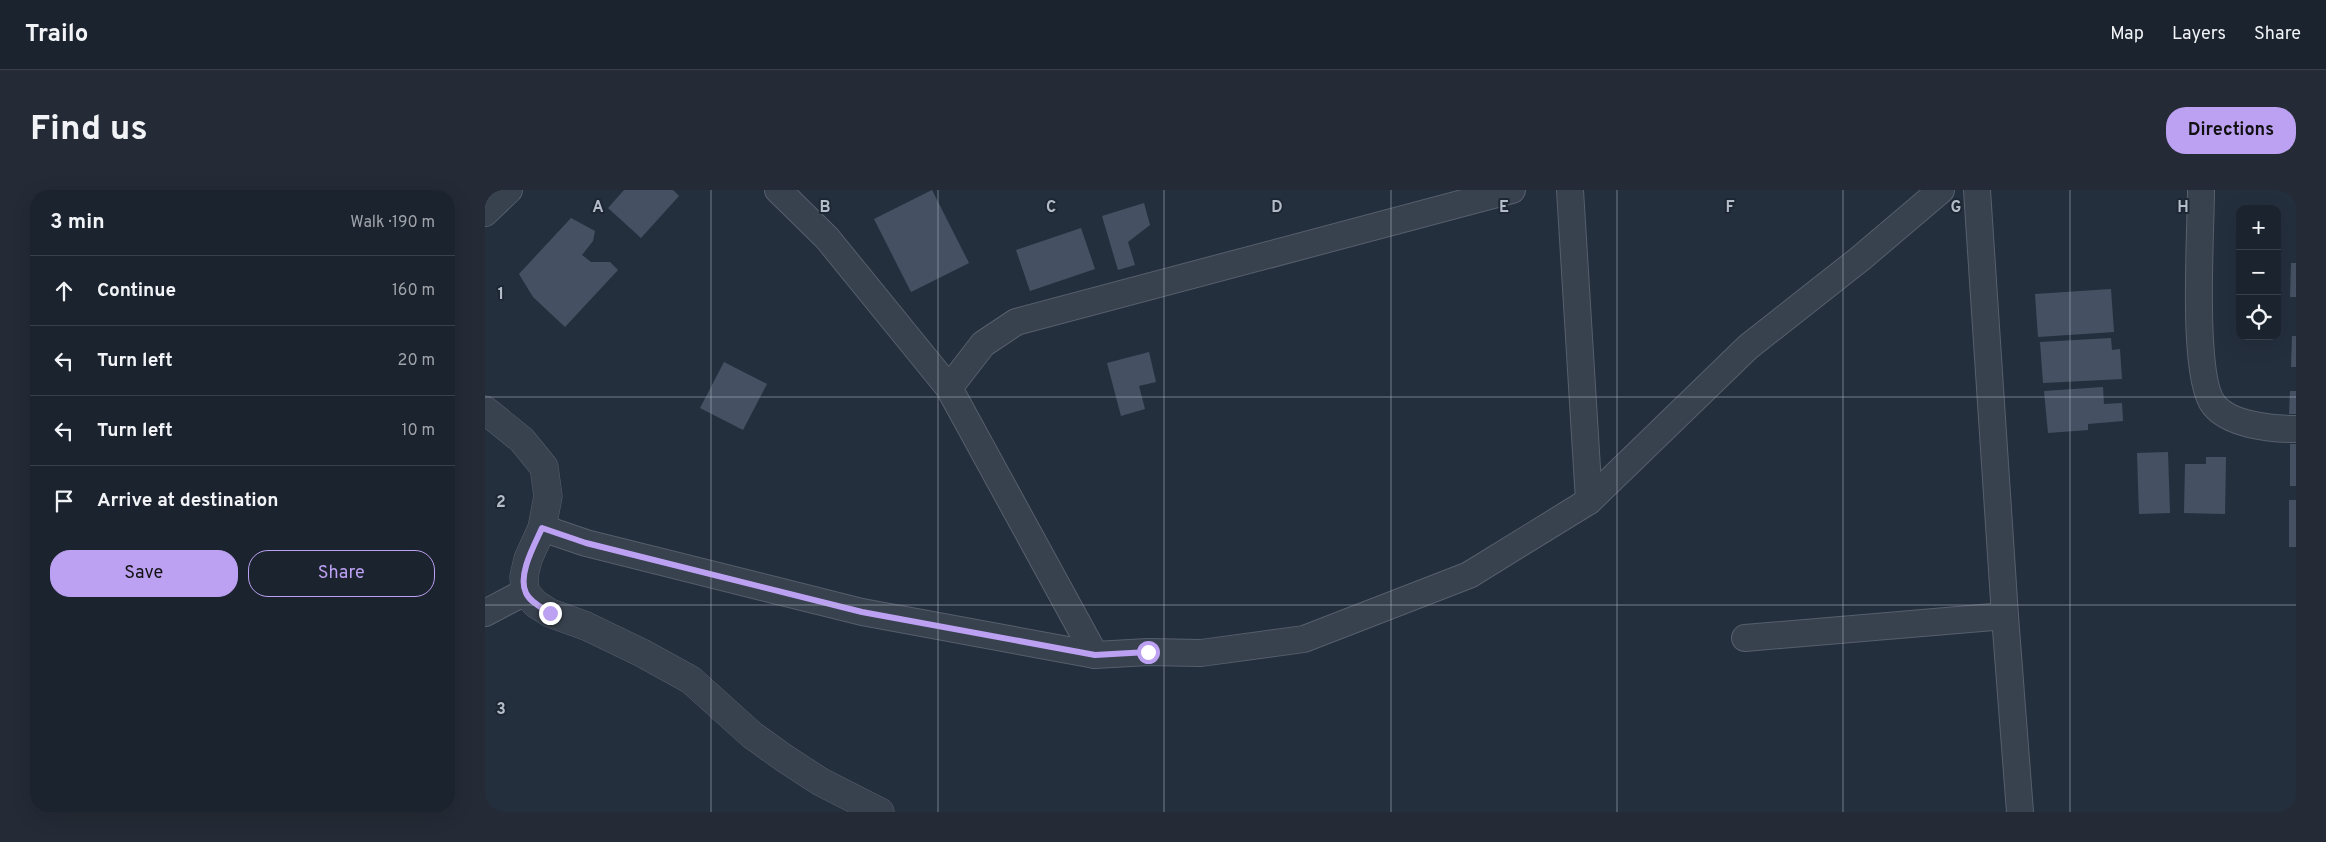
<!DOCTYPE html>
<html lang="en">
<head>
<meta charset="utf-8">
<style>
	:root { --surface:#1b232e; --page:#242b36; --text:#f1f3f6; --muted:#a0a4aa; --line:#39404a; --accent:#bca0f2 }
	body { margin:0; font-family:Overpass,sans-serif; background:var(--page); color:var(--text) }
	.controls { position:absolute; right:15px; top:15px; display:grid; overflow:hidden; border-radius:10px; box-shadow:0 5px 20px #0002 }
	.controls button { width:45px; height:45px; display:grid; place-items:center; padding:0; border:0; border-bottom:1px solid var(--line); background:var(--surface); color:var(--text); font:25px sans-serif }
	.stop { position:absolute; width:15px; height:15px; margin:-11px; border:4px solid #bca0f2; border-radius:50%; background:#fff }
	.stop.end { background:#bca0f2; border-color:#fff; box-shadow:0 1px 5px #0008 }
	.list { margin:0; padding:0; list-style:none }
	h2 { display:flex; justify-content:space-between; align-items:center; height:65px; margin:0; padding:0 20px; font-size:21px }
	h2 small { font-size:16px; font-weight:400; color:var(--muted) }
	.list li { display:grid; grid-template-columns:32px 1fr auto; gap:15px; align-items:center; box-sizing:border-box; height:70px; padding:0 20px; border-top:1px solid var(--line) }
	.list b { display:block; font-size:19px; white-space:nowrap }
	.list em { font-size:16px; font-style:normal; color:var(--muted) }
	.actions { display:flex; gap:10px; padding:15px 20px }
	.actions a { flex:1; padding:11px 0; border:1px solid var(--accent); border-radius:20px; text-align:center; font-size:18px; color:var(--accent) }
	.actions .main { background:var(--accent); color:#111 }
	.icon { flex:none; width:28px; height:28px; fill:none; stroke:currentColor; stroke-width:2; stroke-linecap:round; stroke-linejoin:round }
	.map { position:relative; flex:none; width:1811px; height:622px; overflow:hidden; border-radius:20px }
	header { display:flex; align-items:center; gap:30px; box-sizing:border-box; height:70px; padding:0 25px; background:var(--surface); border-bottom:1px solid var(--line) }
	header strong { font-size:24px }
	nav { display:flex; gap:28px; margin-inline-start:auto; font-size:18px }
	.intro { display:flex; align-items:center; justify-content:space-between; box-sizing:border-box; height:120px; padding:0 30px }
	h1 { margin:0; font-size:35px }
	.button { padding:12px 22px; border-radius:20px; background:var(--accent); color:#111; font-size:18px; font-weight:700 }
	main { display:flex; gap:30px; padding:0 30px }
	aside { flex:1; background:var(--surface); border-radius:20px; box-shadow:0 5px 20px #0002 }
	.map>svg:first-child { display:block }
</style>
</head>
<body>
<header>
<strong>Trailo</strong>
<nav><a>Map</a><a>Layers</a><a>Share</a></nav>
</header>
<div class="intro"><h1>Find us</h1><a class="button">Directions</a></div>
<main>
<aside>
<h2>3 min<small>Walk · 190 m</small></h2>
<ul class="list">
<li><svg class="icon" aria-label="ahead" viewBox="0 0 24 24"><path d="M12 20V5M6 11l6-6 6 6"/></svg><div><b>Continue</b></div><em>160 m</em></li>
<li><svg class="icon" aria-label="left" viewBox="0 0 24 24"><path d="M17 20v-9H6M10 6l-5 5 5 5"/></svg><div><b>Turn left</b></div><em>20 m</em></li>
<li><svg class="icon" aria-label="left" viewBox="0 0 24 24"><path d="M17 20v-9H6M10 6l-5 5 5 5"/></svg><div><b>Turn left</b></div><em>10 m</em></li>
<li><svg class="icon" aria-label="arrive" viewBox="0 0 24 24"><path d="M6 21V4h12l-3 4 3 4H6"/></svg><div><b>Arrive at destination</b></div></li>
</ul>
<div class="actions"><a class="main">Save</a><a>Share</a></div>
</aside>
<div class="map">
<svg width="1811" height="622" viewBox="0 0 1811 622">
	<rect width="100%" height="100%" fill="#242f3e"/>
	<g fill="#455162">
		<path d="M139 0H188L194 6 156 48 123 18Z"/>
		<path d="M447 0 484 73 426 102 389 29Z"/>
		<path d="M659 13 665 35 643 52 650 75 633 80 617 26Z"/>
		<path d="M86 28 110 41 108 51 97 65 106 72H125L133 80 80 137 48 107 34 84Z"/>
		<path d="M596 38 610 79 545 101 531 60Z"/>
		<path d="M1806 73H1811V107H1805Z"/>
		<path d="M1626 99 1629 142 1553 147 1550 104Z"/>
		<path d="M1807 146H1811V177H1806Z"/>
		<path d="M1626 148 1627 160 1635 159 1637 189 1558 193 1555 152Z"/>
		<path d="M664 162 671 192 654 196 660 219 636 226 622 173Z"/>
		<path d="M239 172 282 194 258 240 215 218Z"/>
		<path d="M1618 197 1619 214 1637 213 1638 231 1603 234V240L1563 243 1559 201Z"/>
		<path d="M1805 201H1811V224H1804Z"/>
		<rect x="1805" y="254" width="6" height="42"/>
		<path d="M1683 262 1685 323 1654 324 1652 263Z"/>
		<path d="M1721 267H1741L1740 324 1699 323 1700 274H1721Z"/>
		<rect x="1804" y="310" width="7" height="47"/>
	</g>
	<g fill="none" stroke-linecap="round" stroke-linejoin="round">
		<g stroke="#565f6c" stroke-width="28">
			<g id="minor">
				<path d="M293 0 342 48 464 198"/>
				<path d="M1085 0 1104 311"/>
				<path d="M1492 0 1520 426 1535 622"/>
				<path d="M1716 0C1716 41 1706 188 1729 215 1745 235 1786 239 1811 239"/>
				<path d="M0 23 24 0"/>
				<path d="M57 338 101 353 377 422 610 465 663 462 716 463 819 449 984 385 1104 311 1263 157 1376 68 1456 0"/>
				<path d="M0 423 40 402"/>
				<path d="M1260 448 1520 426"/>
				<path d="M610 465 464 198 498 154 531 132 1027 0"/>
			</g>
		</g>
		<g stroke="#565f6c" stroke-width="29">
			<path id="tertiary" d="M0 220 37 250 59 277 63 306 57 338 43 369 39 386 40 402 51 414 65 423 101 436 157 463 206 490 267 545 299 568 336 592 395 622"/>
		</g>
		<use href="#minor" stroke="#38414e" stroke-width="26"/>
		<use href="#tertiary" stroke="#38414e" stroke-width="28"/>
	</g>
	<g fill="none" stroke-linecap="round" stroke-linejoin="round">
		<path stroke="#bca0f2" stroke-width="6" d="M65 423C57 418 45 412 41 403 32 385 50 354 57 338L101 353 377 422 610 465 663 462"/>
	</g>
	<path fill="none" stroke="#b4bcc9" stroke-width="1" stroke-opacity="0.55" d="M226 0V622M453 0V622M679 0V622M906 0V622M1132 0V622M1358 0V622M1585 0V622M0 207H1811M0 415H1811"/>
	<g font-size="16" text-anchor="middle" font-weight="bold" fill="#b4bcc9" stroke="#1d2633" stroke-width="4" stroke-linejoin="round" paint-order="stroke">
		<text x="113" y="22">A</text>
		<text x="340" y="22">B</text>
		<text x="566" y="22">C</text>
		<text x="792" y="22">D</text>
		<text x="1019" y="22">E</text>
		<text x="1245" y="22">F</text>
		<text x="1471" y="22">G</text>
		<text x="1698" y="22">H</text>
		<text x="16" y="109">1</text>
		<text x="16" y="317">2</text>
		<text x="16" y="524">3</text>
	</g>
</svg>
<div class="controls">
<button>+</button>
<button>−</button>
<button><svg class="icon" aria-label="locate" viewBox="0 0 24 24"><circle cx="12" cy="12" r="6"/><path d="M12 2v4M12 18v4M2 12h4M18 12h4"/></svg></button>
</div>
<div class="stop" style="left:663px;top:462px"></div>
<div class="stop end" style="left:65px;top:423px"></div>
</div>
</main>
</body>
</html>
